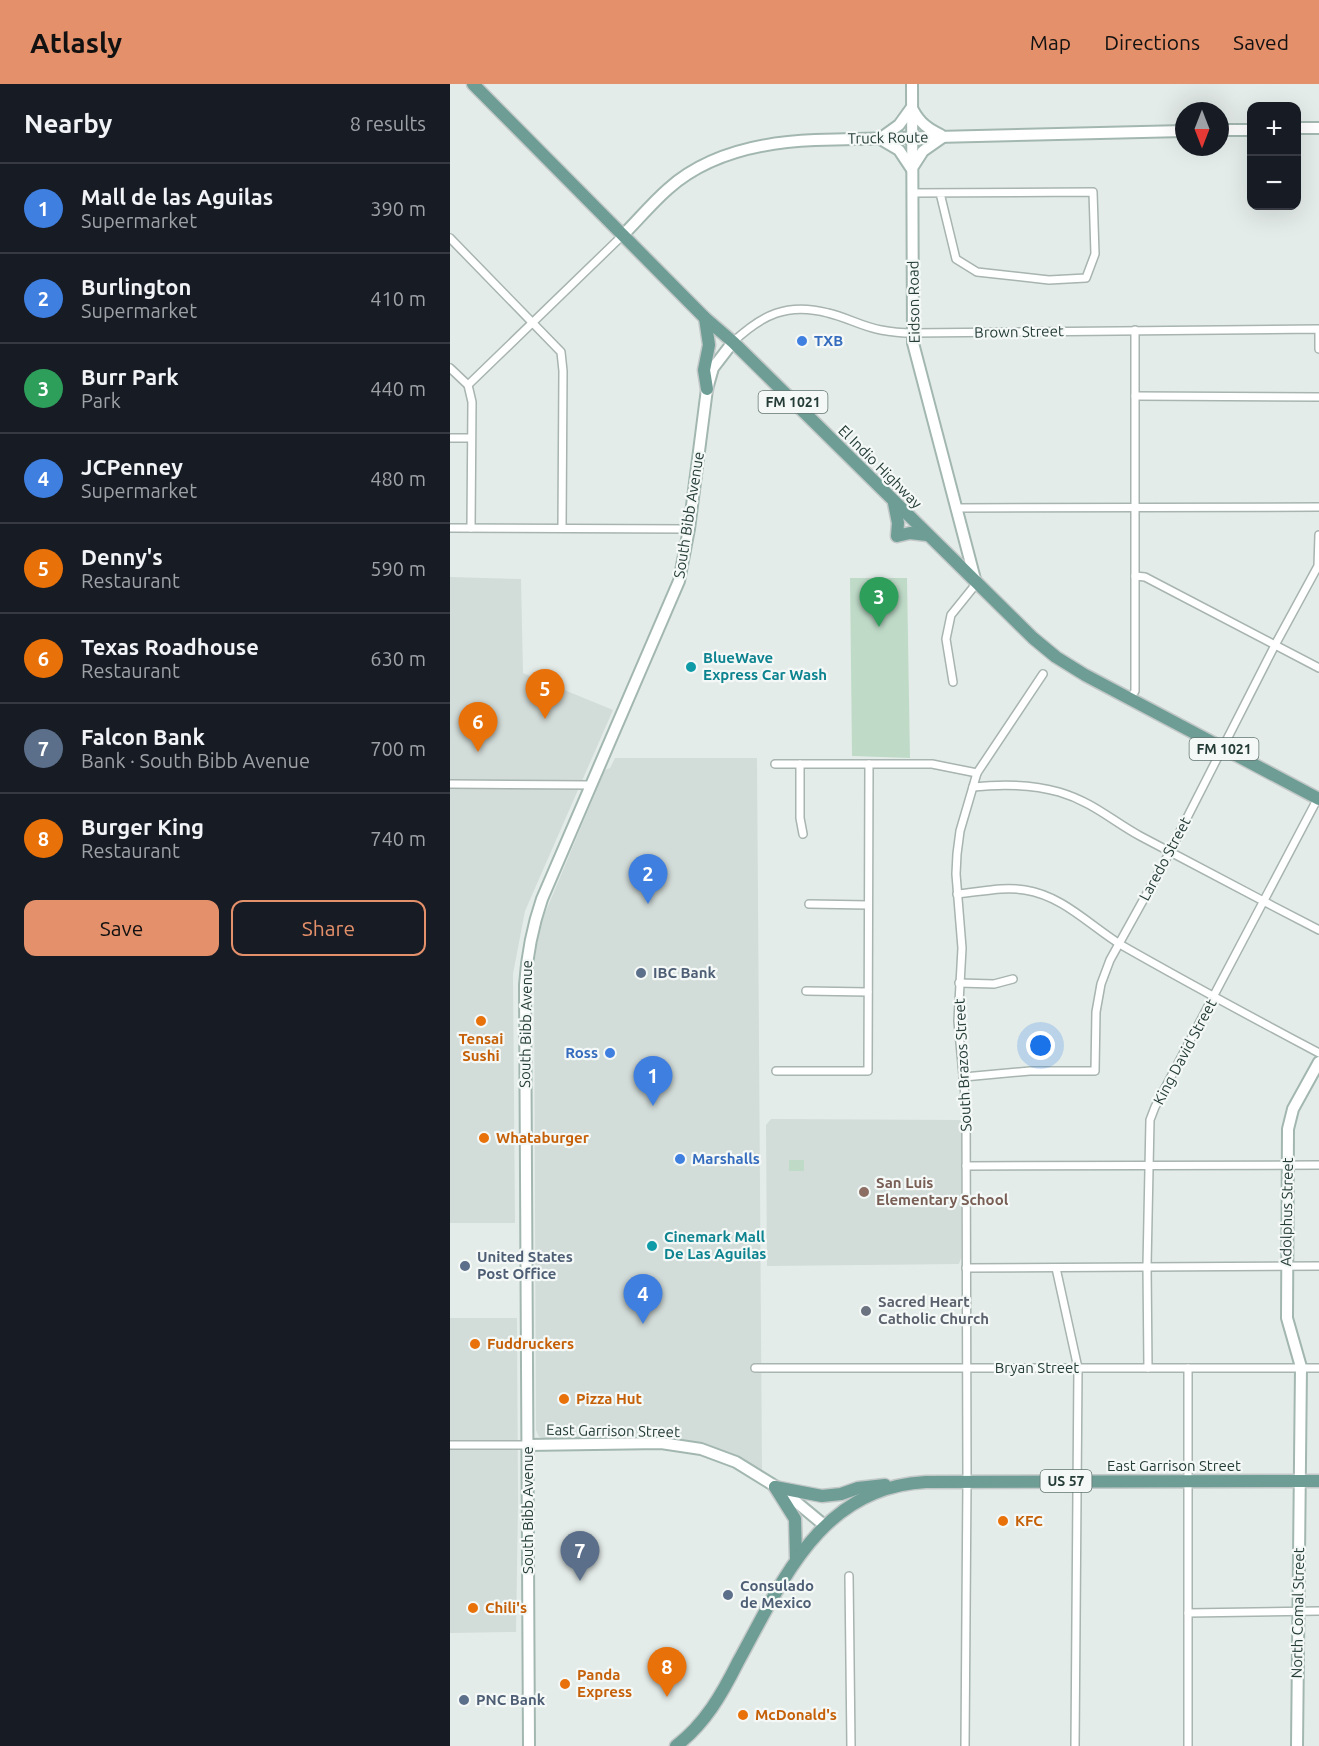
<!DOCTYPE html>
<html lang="en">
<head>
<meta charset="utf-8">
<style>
	:root { --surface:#171b24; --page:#20242c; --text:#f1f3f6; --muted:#9ea1a6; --line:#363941; --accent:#e4906a }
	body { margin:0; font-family:Ubuntu,sans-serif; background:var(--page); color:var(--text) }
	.controls { position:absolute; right:18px; top:18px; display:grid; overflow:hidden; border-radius:12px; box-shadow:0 6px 24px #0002 }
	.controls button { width:54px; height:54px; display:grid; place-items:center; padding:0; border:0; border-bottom:2px solid var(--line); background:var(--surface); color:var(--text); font:30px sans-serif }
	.compass { position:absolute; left:725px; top:18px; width:54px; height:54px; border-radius:50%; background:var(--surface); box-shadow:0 6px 24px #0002; rotate:180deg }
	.you { position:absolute; left:591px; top:962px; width:21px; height:21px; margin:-15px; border:4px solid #fff; border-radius:50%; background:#1a73e8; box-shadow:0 0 0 9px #1a73e833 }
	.badge { display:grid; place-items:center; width:39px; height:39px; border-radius:50%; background:var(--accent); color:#fff; font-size:20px; font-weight:700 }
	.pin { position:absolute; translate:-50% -50px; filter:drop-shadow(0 2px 3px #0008) }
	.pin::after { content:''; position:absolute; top:32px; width:21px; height:18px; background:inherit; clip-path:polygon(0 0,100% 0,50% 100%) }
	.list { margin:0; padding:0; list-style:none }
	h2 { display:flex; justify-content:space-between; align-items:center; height:78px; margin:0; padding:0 24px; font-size:26px }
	h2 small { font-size:20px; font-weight:400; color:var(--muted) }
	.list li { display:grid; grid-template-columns:39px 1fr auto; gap:18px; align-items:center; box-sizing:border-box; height:90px; padding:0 24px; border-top:2px solid var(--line) }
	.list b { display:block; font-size:22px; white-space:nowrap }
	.list p { margin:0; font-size:20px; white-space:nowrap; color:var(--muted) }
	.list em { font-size:20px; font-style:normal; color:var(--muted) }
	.actions { display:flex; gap:12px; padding:18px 24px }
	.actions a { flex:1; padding:14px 0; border:2px solid var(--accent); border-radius:12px; text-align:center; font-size:21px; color:var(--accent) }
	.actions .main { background:var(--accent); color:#111 }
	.map { position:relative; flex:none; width:869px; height:1662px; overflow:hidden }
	header { display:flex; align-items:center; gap:36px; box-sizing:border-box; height:84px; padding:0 30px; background:var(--accent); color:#111 }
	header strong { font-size:28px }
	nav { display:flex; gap:33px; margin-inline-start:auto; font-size:21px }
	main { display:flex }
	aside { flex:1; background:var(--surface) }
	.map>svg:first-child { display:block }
</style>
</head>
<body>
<header>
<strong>Atlasly</strong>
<nav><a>Map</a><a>Directions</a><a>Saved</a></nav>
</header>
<main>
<aside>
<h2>Nearby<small>8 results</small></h2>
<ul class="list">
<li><span class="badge" style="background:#3f7fe0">1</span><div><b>Mall de las Aguilas</b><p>Supermarket</p></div><em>390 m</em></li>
<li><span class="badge" style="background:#3f7fe0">2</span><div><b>Burlington</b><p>Supermarket</p></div><em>410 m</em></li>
<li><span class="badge" style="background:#2e9e5b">3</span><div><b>Burr Park</b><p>Park</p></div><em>440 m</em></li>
<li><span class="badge" style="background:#3f7fe0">4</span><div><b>JCPenney</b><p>Supermarket</p></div><em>480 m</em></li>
<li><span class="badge" style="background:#e8710a">5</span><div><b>Denny's</b><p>Restaurant</p></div><em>590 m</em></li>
<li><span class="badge" style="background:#e8710a">6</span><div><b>Texas Roadhouse</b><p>Restaurant</p></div><em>630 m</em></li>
<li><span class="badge" style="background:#5c6f8a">7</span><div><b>Falcon Bank</b><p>Bank · South Bibb Avenue</p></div><em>700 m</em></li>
<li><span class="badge" style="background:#e8710a">8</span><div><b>Burger King</b><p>Restaurant</p></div><em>740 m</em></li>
</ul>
<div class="actions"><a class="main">Save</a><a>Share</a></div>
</aside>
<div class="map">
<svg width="869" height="1662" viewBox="0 0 869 1662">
	<rect width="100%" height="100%" fill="#e4ece9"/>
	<g fill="#d2dcd8">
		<path d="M0 493 71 495 73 589 163 626 75 827 63 890 65 1139H0Z"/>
		<path d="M165 674H307L312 1388 289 1374 248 1359 221 1354 97 1355 89 1353 86 1346 84 882 88 852 93 834 155 686 160 684Z"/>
		<path d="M321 1035 511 1036V1174L509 1180 317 1182 316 1041Z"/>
		<path d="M0 1234H67L68 1420 66 1548 0 1549Z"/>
	</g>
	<g fill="#bfdbc8">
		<path d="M400 494H457L460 674 402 672Z"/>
		<rect x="339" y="1076" width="15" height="11"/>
	</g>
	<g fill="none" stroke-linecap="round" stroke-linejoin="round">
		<g stroke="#a7b4b0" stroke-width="10">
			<g id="street">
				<path d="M462 109 643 108 645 170 636 194 599 196 527 188 506 175 490 109"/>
				<path d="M0 154 111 268 113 287 112 444"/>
				<path d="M283 258C312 231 337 218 378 229 396 233 413 243 431 246 441 248 452 249 463 249L869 245V265"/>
				<path d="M0 284 18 301"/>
				<path d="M685 312 869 313"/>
				<path d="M0 354H21"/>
				<path d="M507 424 869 423"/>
				<path d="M0 444 239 445"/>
				<path d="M21 444 22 318 18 301 173 151"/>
				<path d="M685 492 695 493 869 584"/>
				<path d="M503 598 496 555 501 531 526 500"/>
				<path d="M680 615 685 607V246"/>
				<path d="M325 680H482L527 689"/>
				<path d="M350 680V734L353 750"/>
				<path d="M0 700 141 701"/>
				<path d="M523 703C552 700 581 700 609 708 643 718 661 736 690 752 749 783 809 815 869 846"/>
				<path d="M507 810C530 808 553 802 575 806 614 812 641 843 673 862 738 899 803 934 869 969"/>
				<path d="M359 820 418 821"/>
				<path d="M509 899 544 900 563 895"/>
				<path d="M356 907 418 908"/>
				<path d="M326 987H418L419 680"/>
				<path d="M514 993 580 987H645L646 928 651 900 660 876 716 775 825 561 868 482 869 451"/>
				<path d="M516 1082 869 1081"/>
				<path d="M516 1184 869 1182"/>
				<path d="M606 1184 628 1284 625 1662"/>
				<path d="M305 1284H869"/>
				<path d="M698 1284 697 1182 700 1036 705 1023 869 712"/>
				<path d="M0 1361H77"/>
				<path d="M399 1492 401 1662"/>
				<path d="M738 1529 869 1527"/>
				<path d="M515 1662 517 1396 516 1023 508 937 512 864 506 790 507 770 510 747 527 689 593 590"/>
				<path d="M738 1662V1284"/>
			</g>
		</g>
		<g stroke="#a3b7b1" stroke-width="14">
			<g id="secondary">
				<path d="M462 0 463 259 526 499"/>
				<path d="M463 26C470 39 478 45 491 51"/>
				<path d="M846 44H869"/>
				<path d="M770 46H802"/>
				<path d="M431 54 449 41 462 23"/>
				<path d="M432 56 449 66 461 84"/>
				<path d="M464 81 473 67 493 53"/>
				<path d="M173 151C188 136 202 119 218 105 258 69 313 58 365 56L734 47"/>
				<path d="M77 1361 211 1359 251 1365 286 1378 333 1407 374 1441"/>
				<path d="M79 1662 75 901C77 871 82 844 92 815L229 497 239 445 257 305 263 284 283 258"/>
				<path d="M847 1662 851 1283 837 1234 838 1045 843 1025 869 978"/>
			</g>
		</g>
		<g stroke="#c2c8c7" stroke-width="15">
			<g id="primary">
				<path d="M23 0 255 234 283 258 583 554 606 573 635 591 869 715"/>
				<path d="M255 234 259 261 254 286 257 305"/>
				<path d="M444 419 448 439 447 452 460 449 477 451"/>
				<path d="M325 1403 372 1412 391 1410 408 1404 435 1401"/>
				<path d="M325 1403 345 1435 346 1474"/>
				<path d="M226 1662C255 1640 272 1610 288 1578 332 1498 370 1403 476 1398L869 1397"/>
			</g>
		</g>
		<use href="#street" stroke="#fff" stroke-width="7"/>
		<use href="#secondary" stroke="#fff" stroke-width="10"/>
		<use href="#primary" stroke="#6d9d94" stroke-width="12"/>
	</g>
	<g fill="#3f7fe0" stroke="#f4f9f7" stroke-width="2">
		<circle cx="352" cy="257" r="6"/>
		<circle cx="160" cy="969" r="6"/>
		<circle cx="230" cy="1075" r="6"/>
	</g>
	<g fill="#0f9aa8" stroke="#f4f9f7" stroke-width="2">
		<circle cx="241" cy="583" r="6"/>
		<circle cx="202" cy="1162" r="6"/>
	</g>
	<g fill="#5c6f8a" stroke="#f4f9f7" stroke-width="2">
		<circle cx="191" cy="889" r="6"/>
		<circle cx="15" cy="1182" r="6"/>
		<circle cx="278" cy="1511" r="6"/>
		<circle cx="14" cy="1616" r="6"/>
	</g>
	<g fill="#e8710a" stroke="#f4f9f7" stroke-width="2">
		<circle cx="31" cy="937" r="6"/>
		<circle cx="34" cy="1054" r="6"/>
		<circle cx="25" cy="1260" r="6"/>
		<circle cx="114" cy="1315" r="6"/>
		<circle cx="553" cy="1437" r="6"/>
		<circle cx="23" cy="1524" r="6"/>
		<circle cx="115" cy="1600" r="6"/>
		<circle cx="293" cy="1631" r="6"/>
	</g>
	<circle fill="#8d6e63" stroke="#f4f9f7" stroke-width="2" cx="414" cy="1108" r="6"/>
	<circle fill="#6b7280" stroke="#f4f9f7" stroke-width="2" cx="416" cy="1227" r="6"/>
	<g text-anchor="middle" stroke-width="4.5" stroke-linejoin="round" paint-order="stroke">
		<g fill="#f4f9f7" stroke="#637571" stroke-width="1.5">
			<rect x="308.5" y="307" width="69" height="22" rx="4.5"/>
			<rect x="739.5" y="654" width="69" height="22" rx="4.5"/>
			<rect x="590.5" y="1386" width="51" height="22" rx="4.5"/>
		</g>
		<g font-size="14" font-weight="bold" fill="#253c37">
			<text x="343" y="323">FM 1021</text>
			<text x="774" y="670">FM 1021</text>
			<text x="616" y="1402">US 57</text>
		</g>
		<g font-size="15" fill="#253c37" stroke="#f4f9f7">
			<text transform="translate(438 54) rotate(-1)" y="5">Truck Route</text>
			<text transform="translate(464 218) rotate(-91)" y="5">Eidson Road</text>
			<text transform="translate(569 248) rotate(-1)" y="5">Brown Street</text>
			<text transform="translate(430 383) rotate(45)" y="5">El Indio Highway</text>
			<text transform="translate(239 431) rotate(-81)" y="5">South Bibb Avenue</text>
			<text transform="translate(715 775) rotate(-62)" y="5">Laredo Street</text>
			<text transform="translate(76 940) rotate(-89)" y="5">South Bibb Avenue</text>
			<text transform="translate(735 968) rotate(-62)" y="5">King David Street</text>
			<text transform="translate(513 981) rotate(-93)" y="5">South Brazos Street</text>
			<text transform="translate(837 1128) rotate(-89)" y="5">Adolphus Street</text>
			<text x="587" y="1289">Bryan Street</text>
			<text transform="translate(163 1347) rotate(1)" y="5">East Garrison Street</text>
			<text x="724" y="1387">East Garrison Street</text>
			<text transform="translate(78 1426) rotate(-90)" y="5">South Bibb Avenue</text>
			<text transform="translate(848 1529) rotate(-89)" y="5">North Comal Street</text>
		</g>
		<g font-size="15" font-weight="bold" fill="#366cbe" stroke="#f4f9f7" text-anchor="start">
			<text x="364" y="262">TXB</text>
			<text x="148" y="974" text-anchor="end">Ross</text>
			<text x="242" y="1080">Marshalls</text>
		</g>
		<g font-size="15" font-weight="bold" fill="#0d838f" stroke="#f4f9f7" text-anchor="start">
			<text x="253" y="579">BlueWave<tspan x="253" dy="17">Express Car Wash</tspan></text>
			<text x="214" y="1158">Cinemark Mall<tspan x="214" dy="17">De Las Aguilas</tspan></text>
		</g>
		<g font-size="15" font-weight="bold" fill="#4e5e75" stroke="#f4f9f7" text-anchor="start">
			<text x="203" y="894">IBC Bank</text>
			<text x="27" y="1178">United States<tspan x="27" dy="17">Post Office</tspan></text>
			<text x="290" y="1507">Consulado<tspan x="290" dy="17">de Mexico</tspan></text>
			<text x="26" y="1621">PNC Bank</text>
		</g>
		<g font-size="15" font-weight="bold" fill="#c56008" stroke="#f4f9f7" text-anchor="start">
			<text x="31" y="960" text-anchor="middle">Tensai<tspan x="31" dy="17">Sushi</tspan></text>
			<text x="46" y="1059">Whataburger</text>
			<text x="37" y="1265">Fuddruckers</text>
			<text x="126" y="1320">Pizza Hut</text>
			<text x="565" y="1442">KFC</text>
			<text x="35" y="1529">Chili's</text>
			<text x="127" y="1596">Panda<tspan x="127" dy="17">Express</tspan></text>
			<text x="305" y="1636">McDonald's</text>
		</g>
		<g font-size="15" font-weight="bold" fill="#785e54" stroke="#f4f9f7" text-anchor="start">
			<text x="426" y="1104">San Luis<tspan x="426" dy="17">Elementary School</tspan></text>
		</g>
		<g font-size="15" font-weight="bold" fill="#5b616d" stroke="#f4f9f7" text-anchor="start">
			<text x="428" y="1223">Sacred Heart<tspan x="428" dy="17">Catholic Church</tspan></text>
		</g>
	</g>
</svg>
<div class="controls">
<button>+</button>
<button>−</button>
</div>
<svg class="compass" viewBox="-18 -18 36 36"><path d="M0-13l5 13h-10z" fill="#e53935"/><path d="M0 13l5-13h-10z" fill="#9ea1a6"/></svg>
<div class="you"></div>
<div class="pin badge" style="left:203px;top:1022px;background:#3f7fe0">1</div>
<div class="pin badge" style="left:198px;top:820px;background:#3f7fe0">2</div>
<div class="pin badge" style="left:429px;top:543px;background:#2e9e5b">3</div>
<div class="pin badge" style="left:193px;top:1240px;background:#3f7fe0">4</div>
<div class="pin badge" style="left:95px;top:635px;background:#e8710a">5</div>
<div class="pin badge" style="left:28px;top:668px;background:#e8710a">6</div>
<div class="pin badge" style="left:130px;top:1497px;background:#5c6f8a">7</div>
<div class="pin badge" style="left:217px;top:1613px;background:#e8710a">8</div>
</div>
</main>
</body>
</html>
